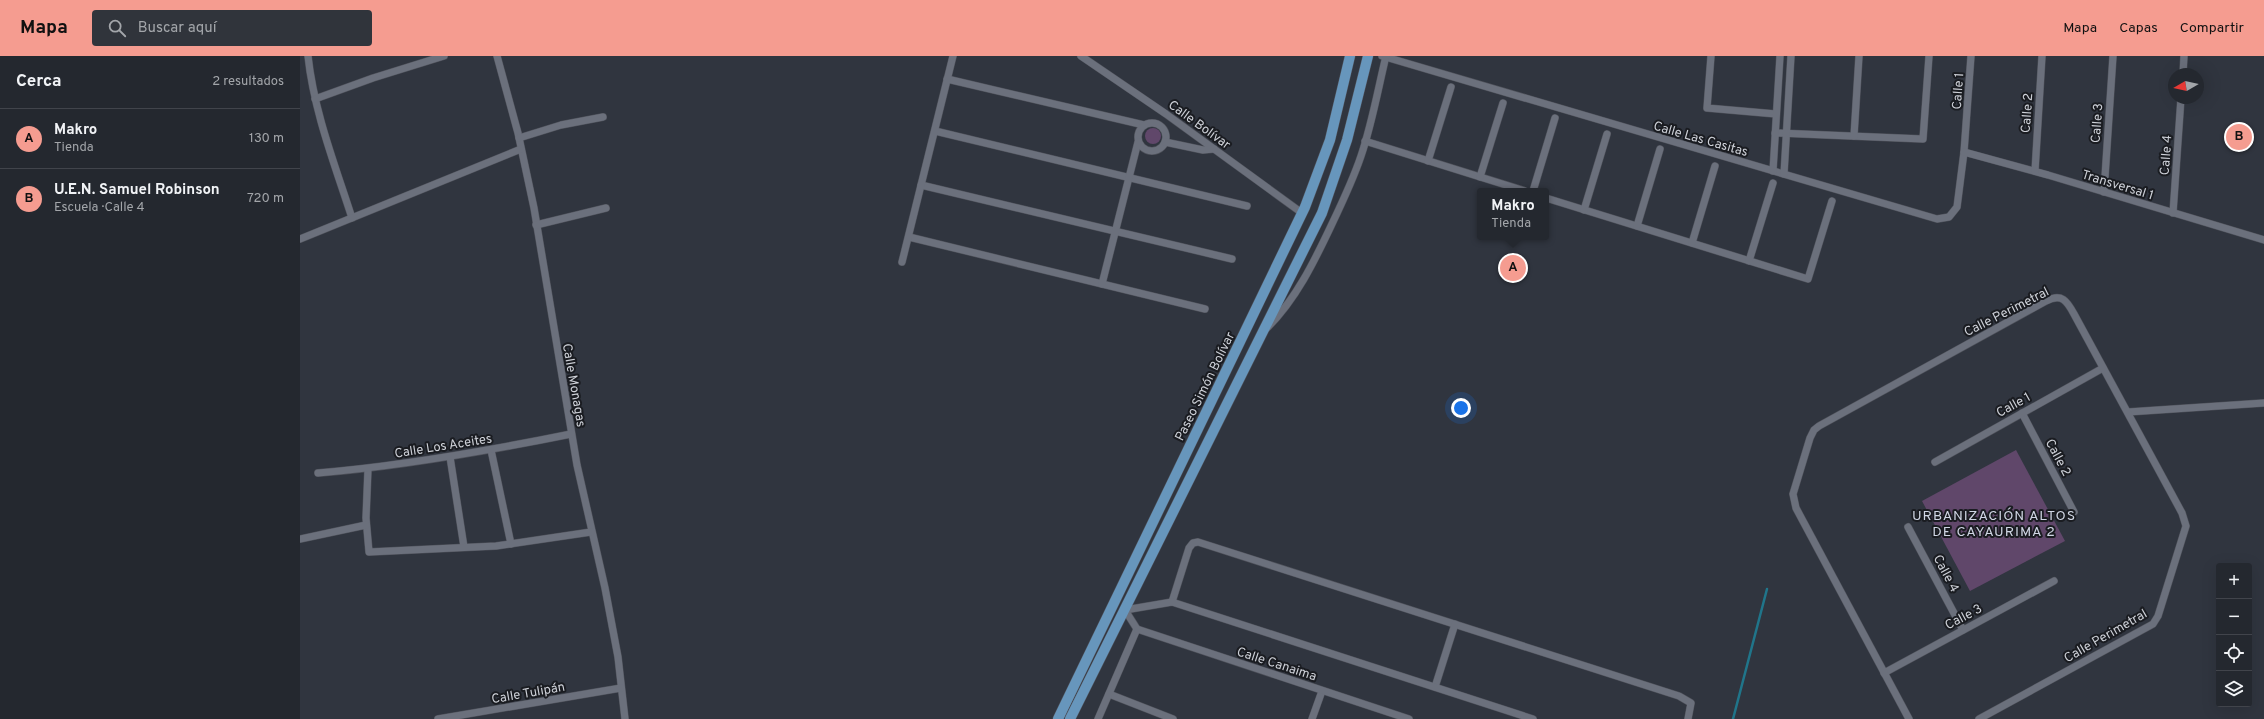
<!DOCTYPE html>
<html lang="es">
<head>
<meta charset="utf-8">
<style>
	:root { --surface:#24282f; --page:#30343b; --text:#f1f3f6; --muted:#a3a6aa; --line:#41444b; --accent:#f59c90 }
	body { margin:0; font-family:Overpass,sans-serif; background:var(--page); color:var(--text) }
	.controls { position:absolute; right:12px; bottom:12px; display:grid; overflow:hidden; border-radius:4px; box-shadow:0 4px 16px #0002 }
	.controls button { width:36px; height:36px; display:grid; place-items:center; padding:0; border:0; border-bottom:1px solid var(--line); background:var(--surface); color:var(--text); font:20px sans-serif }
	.compass { position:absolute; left:1868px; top:12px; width:36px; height:36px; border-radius:50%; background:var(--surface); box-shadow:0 4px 16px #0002; rotate:261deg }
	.you { position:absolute; left:1161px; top:352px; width:14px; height:14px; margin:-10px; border:3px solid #fff; border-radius:50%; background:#1a73e8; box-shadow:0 0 0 6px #1a73e833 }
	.badge { display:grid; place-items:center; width:26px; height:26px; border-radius:50%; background:var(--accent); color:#111; font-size:13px; font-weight:700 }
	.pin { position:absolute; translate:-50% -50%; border:2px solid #fff; box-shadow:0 1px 4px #0006 }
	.popup { position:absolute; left:1177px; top:132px; width:72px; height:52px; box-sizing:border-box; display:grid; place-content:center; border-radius:4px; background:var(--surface); filter:drop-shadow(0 1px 3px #0005); font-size:13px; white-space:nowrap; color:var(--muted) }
	.popup b { font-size:15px; color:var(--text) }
	.popup::after { content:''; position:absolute; left:50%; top:100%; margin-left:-8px; border:8px solid transparent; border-top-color:var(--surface) }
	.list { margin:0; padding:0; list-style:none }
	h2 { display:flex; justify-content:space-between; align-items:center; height:52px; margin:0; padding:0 16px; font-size:17px }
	h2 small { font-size:13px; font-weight:400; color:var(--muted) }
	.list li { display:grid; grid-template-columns:26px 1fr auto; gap:12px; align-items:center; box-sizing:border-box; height:60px; padding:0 16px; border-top:1px solid var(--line) }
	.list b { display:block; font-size:15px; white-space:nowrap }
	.list p { margin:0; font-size:13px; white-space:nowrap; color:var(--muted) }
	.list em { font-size:13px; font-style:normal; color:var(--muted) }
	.icon { flex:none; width:22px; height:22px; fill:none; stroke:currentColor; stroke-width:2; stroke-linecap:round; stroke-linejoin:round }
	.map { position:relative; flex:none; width:1964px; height:663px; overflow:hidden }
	header { display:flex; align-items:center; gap:24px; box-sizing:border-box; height:56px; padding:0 20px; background:var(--accent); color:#111 }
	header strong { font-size:19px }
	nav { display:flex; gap:22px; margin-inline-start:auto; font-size:14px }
	.search { width:280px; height:36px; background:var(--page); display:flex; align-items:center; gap:10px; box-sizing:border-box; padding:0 14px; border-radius:4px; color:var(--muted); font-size:15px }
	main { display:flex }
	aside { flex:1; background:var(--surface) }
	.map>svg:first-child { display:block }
</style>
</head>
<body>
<header>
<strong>Mapa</strong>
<div class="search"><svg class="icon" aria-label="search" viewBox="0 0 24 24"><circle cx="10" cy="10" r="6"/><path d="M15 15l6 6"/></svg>Buscar aquí</div>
<nav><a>Mapa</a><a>Capas</a><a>Compartir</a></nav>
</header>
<main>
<aside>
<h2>Cerca<small>2 resultados</small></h2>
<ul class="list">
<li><span class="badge">A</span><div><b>Makro</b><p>Tienda</p></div><em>130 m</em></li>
<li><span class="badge">B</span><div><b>U.E.N. Samuel Robinson</b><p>Escuela · Calle 4</p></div><em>720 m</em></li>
</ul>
</aside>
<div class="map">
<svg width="1964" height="663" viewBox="0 0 1964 663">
	<rect width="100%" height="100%" fill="#30353f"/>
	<g fill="#60476a">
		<circle cx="853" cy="80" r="8"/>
		<path d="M1716 394 1765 485 1670 535 1622 445Z"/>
	</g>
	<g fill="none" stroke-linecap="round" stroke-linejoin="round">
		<path stroke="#20758a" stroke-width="2.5" d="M1433 663 1467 533"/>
		<g stroke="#4f525b" stroke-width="8">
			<g id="minor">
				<path d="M8 0C14 56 35 109 52 162"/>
				<path d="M197 0 218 77 234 152 277 409 305 532 318 601 325 663"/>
				<path d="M781 0 866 58 1002 157"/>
				<path d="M1082 0 1637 163 1649 161 1657 151 1664 96 1671 0"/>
				<path d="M1411 0 1407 52 1476 58"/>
				<path d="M1883 18 1884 0"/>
				<path d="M647 23 844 69"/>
				<path d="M15 43 73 22 144 0"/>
				<circle cx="852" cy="81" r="14"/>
				<path d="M635 75 947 150"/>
				<path d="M1475 77 1623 83 1629 0"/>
				<path d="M1554 80 1559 0"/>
				<path d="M219 82 261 69 303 61"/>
				<path d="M1065 85 1225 135"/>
				<path d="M865 86 903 94 914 93"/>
				<path d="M1664 96 1748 119 1964 184"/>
				<path d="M1128 105 1151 31"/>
				<path d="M1473 115 1480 0"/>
				<path d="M1735 115 1742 0"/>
				<path d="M1484 118 1491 0"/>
				<path d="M1180 121 1203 47"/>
				<path d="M621 129 932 203"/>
				<path d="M1233 135 1255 62"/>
				<path d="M1804 136 1813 0"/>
				<path d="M1246 142 1508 223 1532 145"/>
				<path d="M1284 154 1307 78"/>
				<path d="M1873 157 1881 42"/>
				<path d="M236 169 306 152"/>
				<path d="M1337 170 1360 93"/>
				<path d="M609 181 905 253"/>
				<path d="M0 183 221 93"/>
				<path d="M1392 187 1415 110"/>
				<path d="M1449 205 1473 127"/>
				<path d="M602 206 653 0"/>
				<path d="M802 228 838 86"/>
				<path d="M967 272C996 243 1014 206 1031 170 1042 147 1053 124 1061 100 1072 68 1078 33 1086 0"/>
				<path d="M1828 356 1964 347"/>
				<path d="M1722 357 1774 456"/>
				<path d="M191 394 211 488"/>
				<path d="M150 401 164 491"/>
				<path d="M1635 406 1803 312"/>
				<path d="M68 413 66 462 69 496 196 490 291 476"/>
				<path d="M18 417C103 410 187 395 271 378"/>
				<path d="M1608 471 1663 574"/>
				<path d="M0 483 66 469"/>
				<path d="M872 546 889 492 893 487 898 486 1379 640 1391 647 1388 663"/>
				<path d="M1584 617 1754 525"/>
				<path d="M1135 631 1155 568"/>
				<path d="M809 638 873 663"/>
				<path d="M138 663 321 632"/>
				<path d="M798 663 837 573"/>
				<path d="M1012 663 1022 635"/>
				<path d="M1109 663 837 573 825 554 872 546 1233 663"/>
				<path d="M1609 663 1496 452 1493 438 1510 382 1514 374 1519 370 1746 245C1762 237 1767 245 1774 258L1882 457 1886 470 1858 560 1853 568 1679 663"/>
			</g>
		</g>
		<g stroke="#4f525b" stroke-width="11">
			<g id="primary">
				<path d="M758 663 1005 151 1030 84 1050 0"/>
				<path d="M770 663 1022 157 1047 84 1068 0"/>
			</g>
		</g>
		<use href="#minor" stroke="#6b707c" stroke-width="7"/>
		<use href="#primary" stroke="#6796bc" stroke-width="10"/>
	</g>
	<g text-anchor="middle" stroke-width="4" stroke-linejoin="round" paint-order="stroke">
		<g font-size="13" fill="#ced1d8" stroke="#1a1c21">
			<text transform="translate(1657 35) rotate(-86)" y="5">Calle 1</text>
			<text transform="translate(1726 57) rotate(-86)" y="5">Calle 2</text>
			<text transform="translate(1796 67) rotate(-86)" y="5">Calle 3</text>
			<text transform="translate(900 68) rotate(36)" y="5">Calle Bolívar</text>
			<text transform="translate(1401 82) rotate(16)" y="5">Calle Las Casitas</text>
			<text transform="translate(1865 99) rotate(-86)" y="5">Calle 4</text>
			<text transform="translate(1818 128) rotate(17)" y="5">Transversal 1</text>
			<text transform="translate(1706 255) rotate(-27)" y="5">Calle Perimetral</text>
			<text transform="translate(275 329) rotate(80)" y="5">Calle Monagas</text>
			<text transform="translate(904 330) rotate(-64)" y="5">Paseo Simón Bolívar</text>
			<text transform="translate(1713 348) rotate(-29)" y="5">Calle 1</text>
			<text transform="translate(143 389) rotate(-9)" y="5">Calle Los Aceites</text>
			<text transform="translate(1759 401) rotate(62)" y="5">Calle 2</text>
			<text transform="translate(1647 517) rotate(62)" y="5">Calle 4</text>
			<text transform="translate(1663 560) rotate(-28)" y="5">Calle 3</text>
			<text transform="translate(1805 579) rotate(-30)" y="5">Calle Perimetral</text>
			<text transform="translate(977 607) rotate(18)" y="5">Calle Canaima</text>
			<text transform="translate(228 636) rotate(-10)" y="5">Calle Tulipán</text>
		</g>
		<g font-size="14" letter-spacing="1" fill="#d0d6e4" stroke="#1a1c21">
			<text x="1694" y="464">URBANIZACIÓN ALTOS<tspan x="1694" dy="16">DE CAYAURIMA 2</tspan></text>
		</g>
	</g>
</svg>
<div class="controls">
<button>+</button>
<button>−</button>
<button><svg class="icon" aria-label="locate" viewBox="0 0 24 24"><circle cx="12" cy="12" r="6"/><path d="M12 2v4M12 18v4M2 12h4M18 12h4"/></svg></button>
<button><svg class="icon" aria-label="layers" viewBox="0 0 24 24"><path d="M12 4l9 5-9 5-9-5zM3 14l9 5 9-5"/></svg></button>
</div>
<svg class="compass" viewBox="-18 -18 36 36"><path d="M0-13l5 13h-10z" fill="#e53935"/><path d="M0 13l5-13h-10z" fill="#a3a6aa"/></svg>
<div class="you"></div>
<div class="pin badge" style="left:1213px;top:212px">A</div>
<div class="popup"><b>Makro</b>Tienda</div>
<div class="pin badge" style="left:1939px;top:81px">B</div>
</div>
</main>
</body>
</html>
